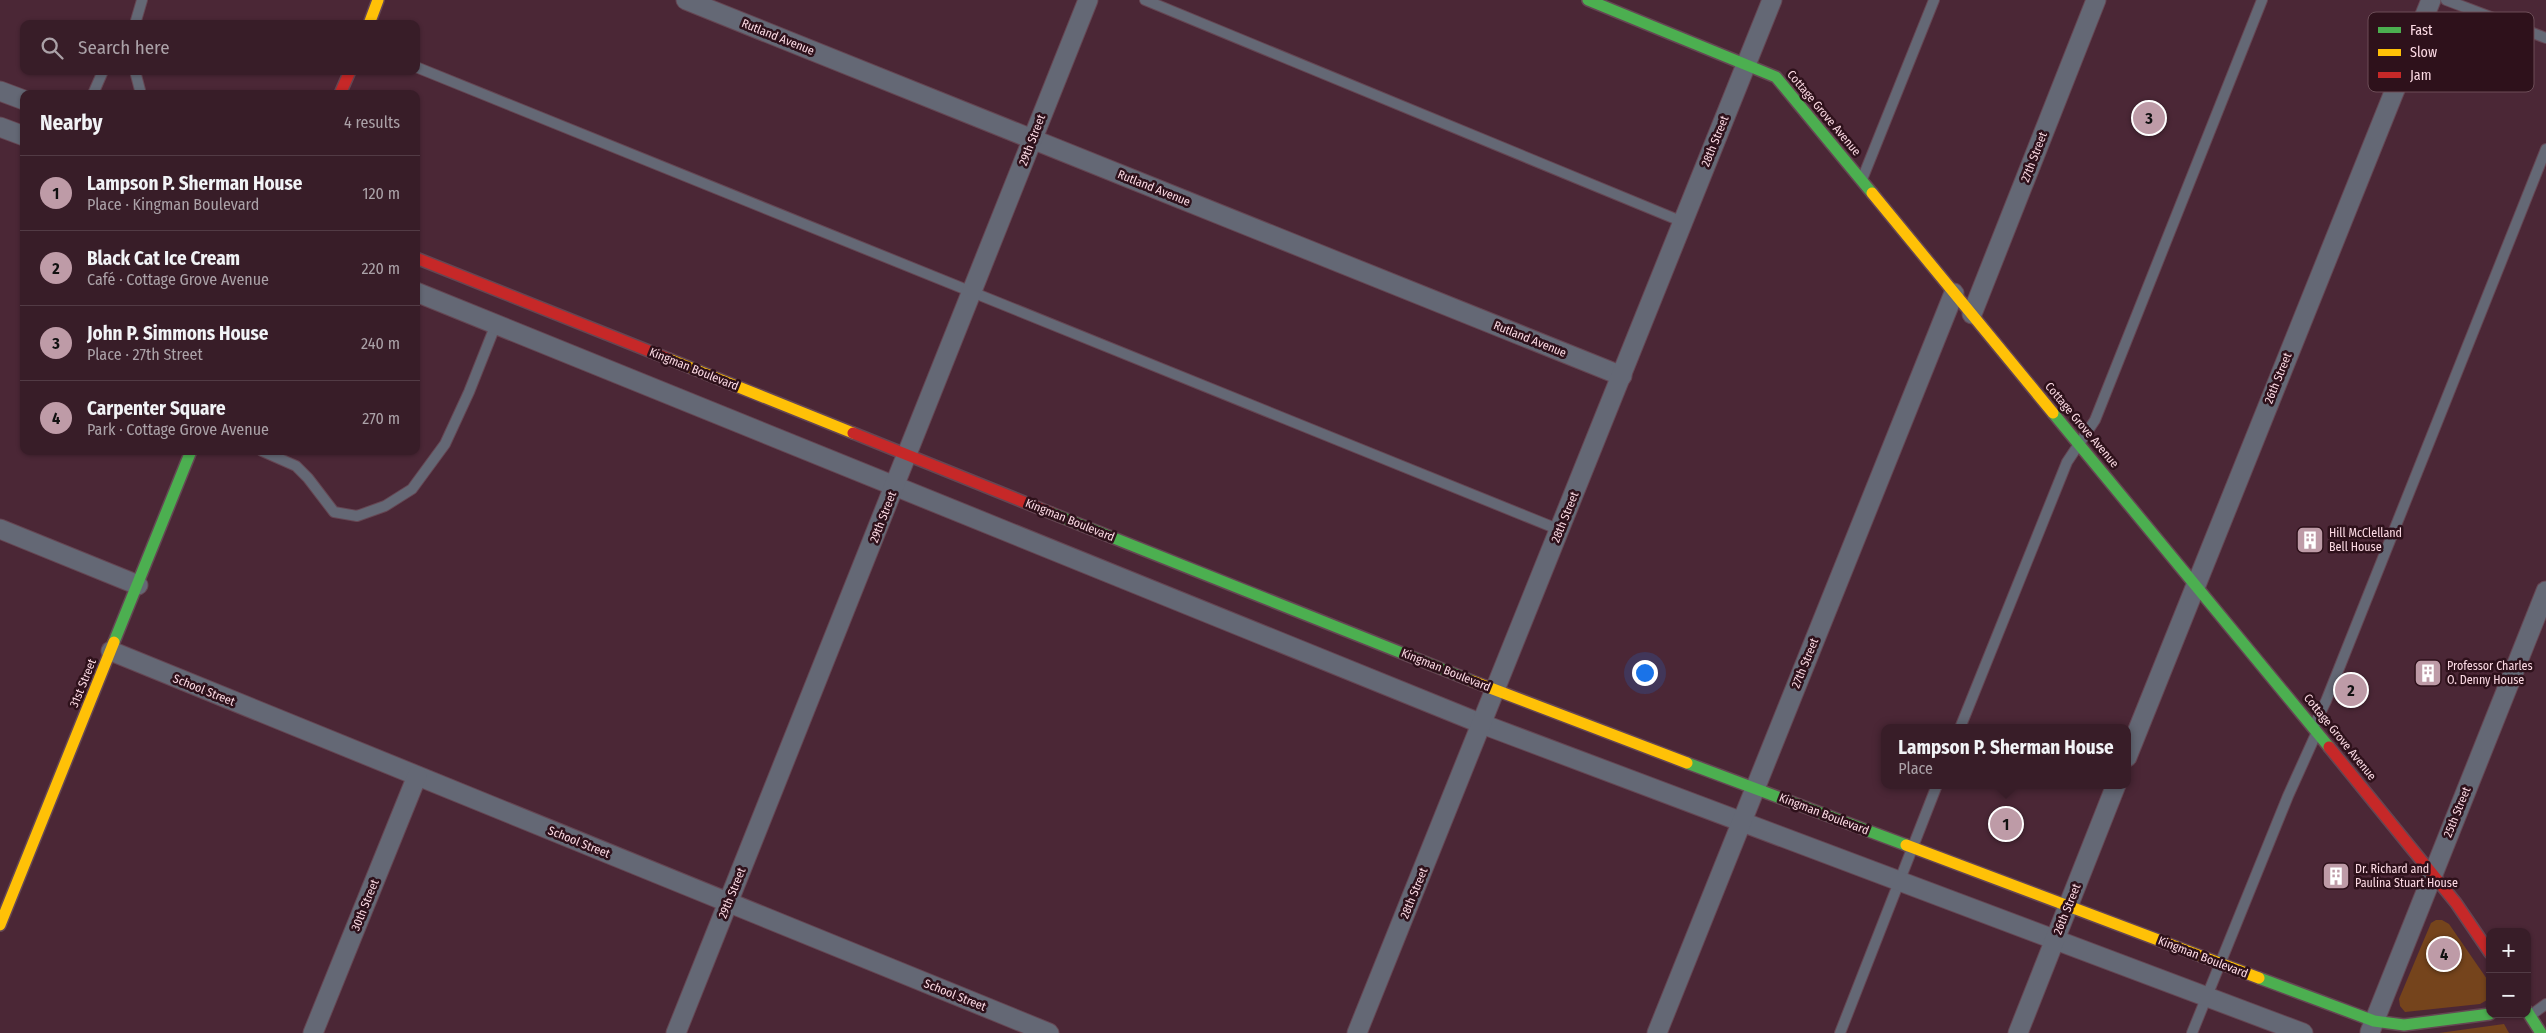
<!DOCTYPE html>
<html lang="en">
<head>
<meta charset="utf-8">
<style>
	:root { --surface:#381d28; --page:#432a34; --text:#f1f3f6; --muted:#aba2a8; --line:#523b45; --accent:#be9ba7 }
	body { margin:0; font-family:"Fira Sans Condensed",sans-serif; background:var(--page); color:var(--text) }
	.controls { position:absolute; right:15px; bottom:15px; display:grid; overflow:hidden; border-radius:10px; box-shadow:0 1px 4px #0004 }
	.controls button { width:45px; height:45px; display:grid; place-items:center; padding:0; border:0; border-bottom:1px solid var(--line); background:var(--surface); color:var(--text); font:25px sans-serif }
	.you { position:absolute; left:1644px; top:672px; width:18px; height:18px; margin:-12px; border:4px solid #fff; border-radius:50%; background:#1a73e8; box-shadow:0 0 0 8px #1a73e833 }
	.badge { display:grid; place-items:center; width:32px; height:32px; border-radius:50%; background:var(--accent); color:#111; font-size:16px; font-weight:700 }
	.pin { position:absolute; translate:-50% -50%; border:2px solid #fff; box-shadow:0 1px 5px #0006 }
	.popup { position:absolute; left:1881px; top:724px; width:250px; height:65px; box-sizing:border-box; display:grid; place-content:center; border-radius:10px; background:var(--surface); filter:drop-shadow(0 1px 4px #0005); font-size:16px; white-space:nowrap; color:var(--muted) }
	.popup b { font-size:19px; color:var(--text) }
	.popup::after { content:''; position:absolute; left:50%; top:100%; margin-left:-10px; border:10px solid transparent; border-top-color:var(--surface) }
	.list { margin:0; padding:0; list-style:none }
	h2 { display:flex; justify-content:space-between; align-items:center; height:65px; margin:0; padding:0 20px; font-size:21px }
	h2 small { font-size:16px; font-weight:400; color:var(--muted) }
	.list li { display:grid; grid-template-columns:32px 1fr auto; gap:15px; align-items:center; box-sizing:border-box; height:75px; padding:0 20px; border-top:1px solid var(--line) }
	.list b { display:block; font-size:19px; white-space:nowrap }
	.list p { margin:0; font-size:16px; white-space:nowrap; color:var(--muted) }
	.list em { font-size:16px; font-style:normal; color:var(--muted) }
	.icon { flex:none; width:28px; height:28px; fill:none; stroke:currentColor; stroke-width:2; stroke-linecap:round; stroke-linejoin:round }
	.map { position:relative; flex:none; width:2546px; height:1033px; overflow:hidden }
	.search { position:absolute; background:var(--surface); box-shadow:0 1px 4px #0004; left:20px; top:20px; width:400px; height:55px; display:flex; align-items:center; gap:12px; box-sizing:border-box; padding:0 18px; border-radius:10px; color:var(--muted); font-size:19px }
	.panel { position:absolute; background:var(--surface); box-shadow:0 1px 4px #0004; left:20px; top:90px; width:400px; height:365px; border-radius:10px }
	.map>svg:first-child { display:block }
</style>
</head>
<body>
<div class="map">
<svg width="2546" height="1033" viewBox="0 0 2546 1033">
	<rect width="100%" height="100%" fill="#4b2736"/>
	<g fill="#75441c">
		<path d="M2436 920H2442L2449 924 2489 982 2490 993 2487 1000 2480 1004 2405 1012 2400 1006 2399 999 2431 923Z"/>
		<path d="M2504 1024 2509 1033H2439Z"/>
	</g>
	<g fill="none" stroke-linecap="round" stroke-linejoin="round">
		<g stroke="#654653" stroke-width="12">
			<g id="lane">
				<path d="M1145 0 1683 222"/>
				<path d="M2446 0 2546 38"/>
				<path d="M135 24 142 0"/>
				<path d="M416 67 1560 530"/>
				<path d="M135 71 141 94"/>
				<path d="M93 94 103 71"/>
				<path d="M1863 177 1934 0"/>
				<path d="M262 451 296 466 308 478 334 512 357 516 385 506 412 489 445 444 469 392 496 324"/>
				<path d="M2314 726 2326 701 2546 149"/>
				<path d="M1960 728 2067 462 2095 420 2262 0"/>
				<path d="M2531 1015 2546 1004"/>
				<path d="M1840 1033 1937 785"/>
				<path d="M2192 1033 2288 796 2316 734"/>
			</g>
		</g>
		<g stroke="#654653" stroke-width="21">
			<g id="street">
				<path d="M686 0 1622 376"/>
				<path d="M0 91 24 100"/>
				<path d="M0 127 24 136"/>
				<path d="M416 292 1482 724 2303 1033"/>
				<path d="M1972 314 2096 0"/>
				<path d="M0 529 138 585"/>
				<path d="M111 651 1049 1033"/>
				<path d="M2127 757 2431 0"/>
				<path d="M2370 1032 2546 591"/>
				<path d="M313 1033 417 776"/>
				<path d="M676 1033 1088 0"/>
				<path d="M1357 1033 1772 0"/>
				<path d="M1657 1033 1954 293"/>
				<path d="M2018 1033 2116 785"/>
			</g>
		</g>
		<g stroke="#654653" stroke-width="14">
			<g id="fast">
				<path d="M1588 0 1776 77 1872 193"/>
				<path d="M2053 413 2329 747"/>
				<path d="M1051 513 1472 681"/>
				<path d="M114 642 191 451"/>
				<path d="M1687 763 1906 845"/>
				<path d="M2259 978 2374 1021 2404 1025 2490 1014"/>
				<path d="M2527 1011 2541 1033"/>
			</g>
		</g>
		<g stroke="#654653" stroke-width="14">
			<g id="slow">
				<path d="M369 24 378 0"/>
				<path d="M1872 193 2053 413"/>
				<path d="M669 359 853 433"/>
				<path d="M1472 681 1687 763"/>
				<path d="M1906 845 2259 978"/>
				<path d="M0 925 114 642"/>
			</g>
		</g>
		<g stroke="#654653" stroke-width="14">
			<g id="jam">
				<path d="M340 94 350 71"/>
				<path d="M416 258 669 359"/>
				<path d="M853 433 1051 513"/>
				<path d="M2329 747 2456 903 2490 953"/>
			</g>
		</g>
		<use href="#lane" stroke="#646875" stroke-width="10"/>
		<use href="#street" stroke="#646875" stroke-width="19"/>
		<use href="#fast" stroke="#4caf50" stroke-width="11"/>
		<use href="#slow" stroke="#ffc107" stroke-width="11"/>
		<use href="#jam" stroke="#c62828" stroke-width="11"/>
	</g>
	<defs>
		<g id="building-square" transform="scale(1.4375)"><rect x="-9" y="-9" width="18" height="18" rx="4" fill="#be9ba7" stroke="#2e111b"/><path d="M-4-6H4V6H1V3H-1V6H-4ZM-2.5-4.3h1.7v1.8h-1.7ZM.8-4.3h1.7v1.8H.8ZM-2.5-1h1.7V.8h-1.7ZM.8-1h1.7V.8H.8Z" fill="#fff"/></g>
	</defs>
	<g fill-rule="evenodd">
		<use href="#building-square" x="2310" y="540"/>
		<use href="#building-square" x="2428" y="673"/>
		<use href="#building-square" x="2336" y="876"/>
	</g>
	<g text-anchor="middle" stroke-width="5" stroke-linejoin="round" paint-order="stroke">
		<g font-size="12" fill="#fcdae4" stroke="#2e111b">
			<text transform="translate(778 37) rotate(22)" y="4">Rutland Avenue</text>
			<text transform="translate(1824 113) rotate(50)" y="4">Cottage Grove Avenue</text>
			<text transform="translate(1032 140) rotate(-69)" y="4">29th Street</text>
			<text transform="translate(1715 141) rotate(-68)" y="4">28th Street</text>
			<text transform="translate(2034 157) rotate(-69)" y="4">27th Street</text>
			<text transform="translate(1154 188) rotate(22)" y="4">Rutland Avenue</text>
			<text transform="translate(1530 339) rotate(22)" y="4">Rutland Avenue</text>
			<text transform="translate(694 369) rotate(22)" y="4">Kingman Boulevard</text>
			<text transform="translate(2278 378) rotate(-68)" y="4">26th Street</text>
			<text transform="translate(2082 425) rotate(50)" y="4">Cottage Grove Avenue</text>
			<text transform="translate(883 517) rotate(-69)" y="4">29th Street</text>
			<text transform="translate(1565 517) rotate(-68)" y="4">28th Street</text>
			<text transform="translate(1070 520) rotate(22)" y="4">Kingman Boulevard</text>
			<text transform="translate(1805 663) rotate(-68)" y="4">27th Street</text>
			<text transform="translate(1446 670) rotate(22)" y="4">Kingman Boulevard</text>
			<text transform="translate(83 683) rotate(-68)" y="4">31st Street</text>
			<text transform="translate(204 690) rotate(22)" y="4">School Street</text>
			<text transform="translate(2340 737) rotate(51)" y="4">Cottage Grove Avenue</text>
			<text transform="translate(2457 812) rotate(-68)" y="4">25th Street</text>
			<text transform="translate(1824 814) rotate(21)" y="4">Kingman Boulevard</text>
			<text transform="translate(579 842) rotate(22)" y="4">School Street</text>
			<text transform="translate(732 893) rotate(-68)" y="4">29th Street</text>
			<text transform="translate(1414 893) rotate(-68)" y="4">28th Street</text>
			<text transform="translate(365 905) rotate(-68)" y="4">30th Street</text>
			<text transform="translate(2067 909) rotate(-68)" y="4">26th Street</text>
			<text transform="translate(2203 957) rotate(21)" y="4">Kingman Boulevard</text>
			<text transform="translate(955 995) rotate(22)" y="4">School Street</text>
		</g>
		<g font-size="12" fill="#fcdae4" stroke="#2e111b" text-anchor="start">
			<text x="2329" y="537">Hill McClelland<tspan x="2329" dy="14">Bell House</tspan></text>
			<text x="2447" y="670">Professor Charles<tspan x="2447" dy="14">O. Denny House</tspan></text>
			<text x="2355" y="873">Dr. Richard and<tspan x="2355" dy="14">Paulina Stuart House</tspan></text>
		</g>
	</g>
	<rect x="2368" y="12" width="166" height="80" rx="8" fill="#2e111b" stroke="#6c4d57" stroke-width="1"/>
	<rect x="2378" y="27" width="23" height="6" fill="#4caf50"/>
	<rect x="2378" y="49" width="23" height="7" fill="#ffc107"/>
	<rect x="2378" y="72" width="23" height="6" fill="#c62828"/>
	<g font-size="14" fill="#fcdae4">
		<text x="2410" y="35">Fast</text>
		<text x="2410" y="57">Slow</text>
		<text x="2410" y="80">Jam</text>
	</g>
</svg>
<div class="controls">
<button>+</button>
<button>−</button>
</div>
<div class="you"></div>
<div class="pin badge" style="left:2006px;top:824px">1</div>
<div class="popup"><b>Lampson P. Sherman House</b>Place</div>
<div class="pin badge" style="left:2351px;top:690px">2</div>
<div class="pin badge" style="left:2149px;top:118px">3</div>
<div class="pin badge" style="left:2444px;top:954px">4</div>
<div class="search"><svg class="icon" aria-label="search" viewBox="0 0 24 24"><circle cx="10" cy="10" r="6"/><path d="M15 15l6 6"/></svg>Search here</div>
<section class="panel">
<h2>Nearby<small>4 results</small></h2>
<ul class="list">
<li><span class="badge">1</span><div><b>Lampson P. Sherman House</b><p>Place · Kingman Boulevard</p></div><em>120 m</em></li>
<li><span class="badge">2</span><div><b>Black Cat Ice Cream</b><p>Café · Cottage Grove Avenue</p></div><em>220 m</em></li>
<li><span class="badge">3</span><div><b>John P. Simmons House</b><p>Place · 27th Street</p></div><em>240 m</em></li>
<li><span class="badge">4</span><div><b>Carpenter Square</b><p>Park · Cottage Grove Avenue</p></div><em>270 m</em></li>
</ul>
</section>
</div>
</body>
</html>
